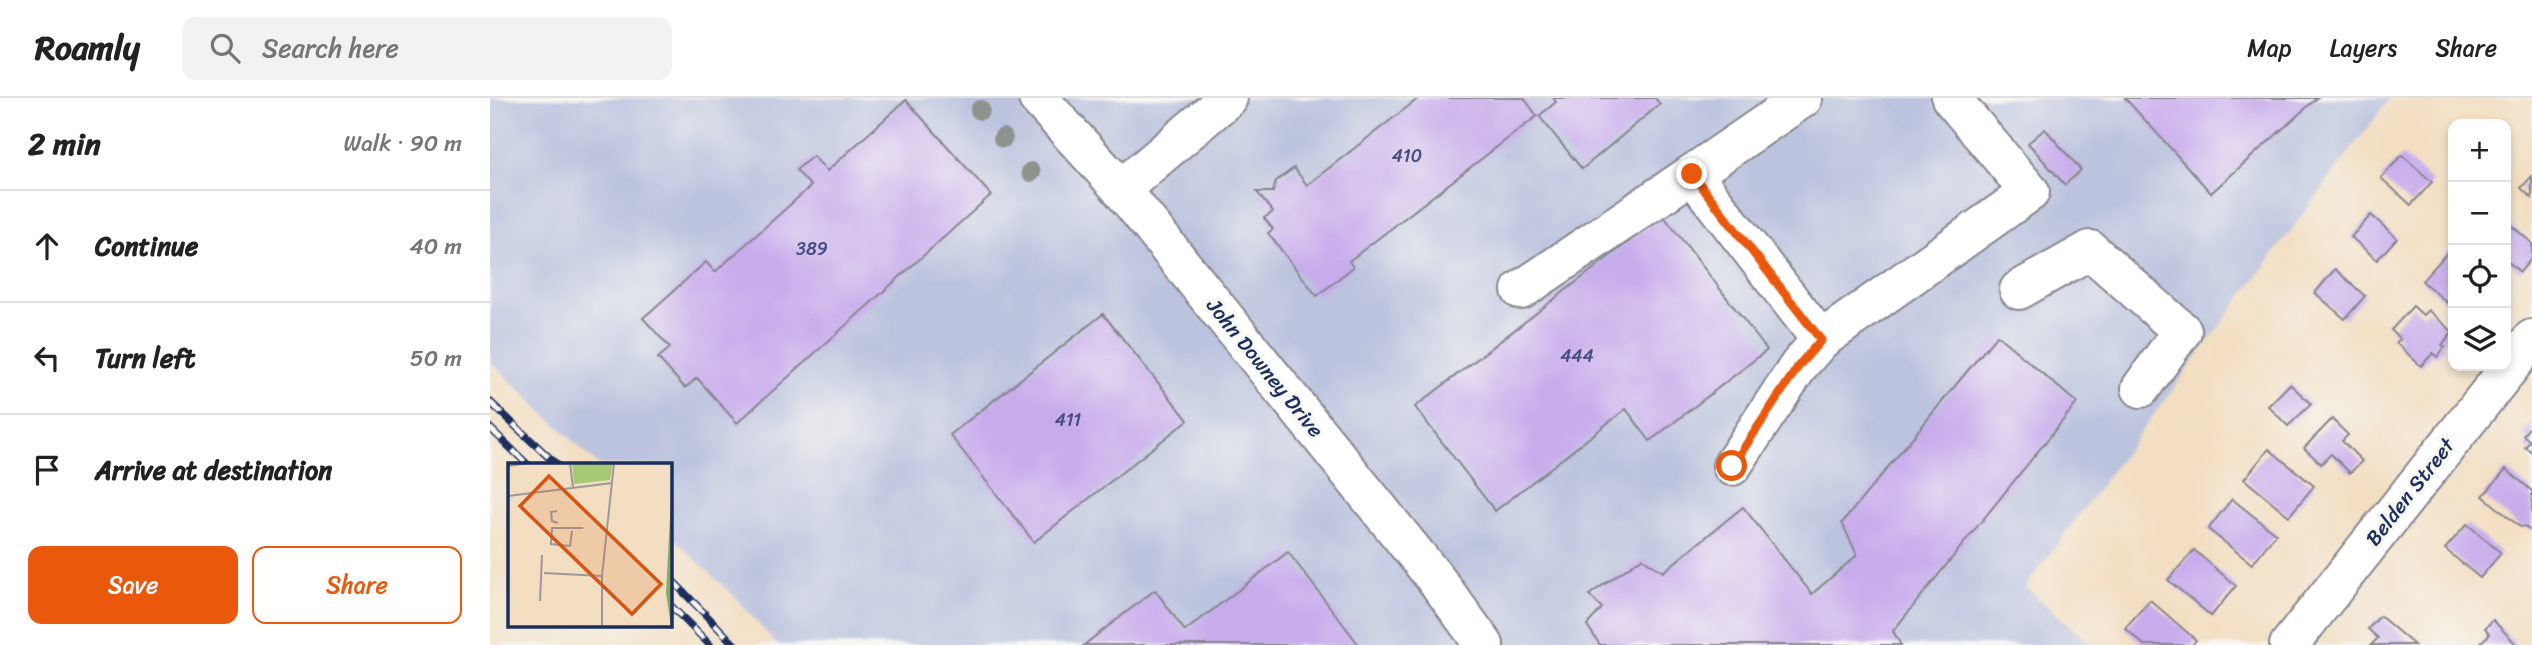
<!DOCTYPE html>
<html lang="en">
<head>
<meta charset="utf-8">
<style>
	:root { --surface:#fff; --page:#f2f2f2; --text:#222; --muted:#767676; --line:#e0e0e0; --accent:#ea580c }
	body { margin:0; font-family:Sriracha,sans-serif; background:var(--page); color:var(--text) }
	.controls { position:absolute; right:21px; top:21px; display:grid; overflow:hidden; border-radius:14px; box-shadow:0 4px 10px #0003 }
	.controls button { width:63px; height:63px; display:grid; place-items:center; padding:0; border:0; border-bottom:2px solid var(--line); background:var(--surface); color:var(--text); font:35px sans-serif }
	.stop { position:absolute; width:21px; height:21px; margin:-16px; border:5px solid #ea580c; border-radius:50%; background:#fff }
	.stop.end { background:#ea580c; border-color:#fff; box-shadow:0 2px 7px #0008 }
	.list { margin:0; padding:0; list-style:none }
	h2 { display:flex; justify-content:space-between; align-items:center; height:91px; margin:0; padding:0 28px; font-size:30px }
	h2 small { font-size:23px; font-weight:400; color:var(--muted) }
	.list li { display:grid; grid-template-columns:46px 1fr auto; gap:21px; align-items:center; box-sizing:border-box; height:112px; padding:0 28px; border-top:2px solid var(--line) }
	.list b { display:block; font-size:26px; white-space:nowrap }
	.list em { font-size:23px; font-style:normal; color:var(--muted) }
	.actions { display:flex; gap:14px; padding:21px 28px }
	.actions a { flex:1; padding:16px 0; border:2px solid var(--accent); border-radius:14px; text-align:center; font-size:24px; color:var(--accent) }
	.actions .main { background:var(--accent); color:#fff }
	.icon { flex:none; width:38px; height:38px; fill:none; stroke:currentColor; stroke-width:2; stroke-linecap:round; stroke-linejoin:round }
	.map { position:relative; flex:none; width:2042px; height:547px; overflow:hidden }
	header { display:flex; align-items:center; gap:42px; box-sizing:border-box; height:98px; padding:0 35px; background:var(--surface); border-bottom:2px solid var(--line) }
	header strong { font-size:33px }
	nav { display:flex; gap:38px; margin-inline-start:auto; font-size:24px }
	.search { width:490px; height:63px; background:var(--page); display:flex; align-items:center; gap:18px; box-sizing:border-box; padding:0 24px; border-radius:14px; color:var(--muted); font-size:26px }
	main { display:flex }
	aside { flex:1; background:var(--surface) }
	.map>svg:first-child { display:block }
</style>
</head>
<body>
<header>
<strong>Roamly</strong>
<div class="search"><svg class="icon" aria-label="search" viewBox="0 0 24 24"><circle cx="10" cy="10" r="6"/><path d="M15 15l6 6"/></svg>Search here</div>
<nav><a>Map</a><a>Layers</a><a>Share</a></nav>
</header>
<main>
<aside>
<h2>2 min<small>Walk · 90 m</small></h2>
<ul class="list">
<li><svg class="icon" aria-label="ahead" viewBox="0 0 24 24"><path d="M12 20V5M6 11l6-6 6 6"/></svg><div><b>Continue</b></div><em>40 m</em></li>
<li><svg class="icon" aria-label="left" viewBox="0 0 24 24"><path d="M17 20v-9H6M10 6l-5 5 5 5"/></svg><div><b>Turn left</b></div><em>50 m</em></li>
<li><svg class="icon" aria-label="arrive" viewBox="0 0 24 24"><path d="M6 21V4h12l-3 4 3 4H6"/></svg><div><b>Arrive at destination</b></div></li>
</ul>
<div class="actions"><a class="main">Save</a><a>Share</a></div>
</aside>
<div class="map">
<svg width="2042" height="547" viewBox="0 0 2042 547">
	<rect width="100%" height="100%" fill="#f6f6f2"/>
	<filter id="ink" filterUnits="userSpaceOnUse"><feTurbulence type="fractalNoise" baseFrequency=".0143" numOctaves="2"/><feDisplacementMap in="SourceGraphic" scale="14" xChannelSelector="R" yChannelSelector="G"/><feConvolveMatrix kernelMatrix="1 2 1 2 8 2 1 2 1" color-interpolation-filters="sRGB"/></filter>
	<filter id="wash" filterUnits="userSpaceOnUse"><feTurbulence type="fractalNoise" baseFrequency=".00686" numOctaves="4" result="noise"/><feDisplacementMap in="SourceGraphic" scale="28" xChannelSelector="R" yChannelSelector="G"/><feGaussianBlur stdDeviation="1.57" result="paint"/><feColorMatrix in="noise" values="0 0 0 0 0 0 0 0 0 0 0 0 0 0 0 0 0 1.4 0 .05"/><feComposite in="paint" operator="in"/></filter>
	<g filter="url(#wash)">
		<rect width="100%" height="100%" fill="#f3dec1"/>
		<path fill="#bcc3de" d="M0 0H1900L1535 489 1602 547H287L248 502 180 437V367H108L0 263Z"/>
		<g id="blocks">
			<g fill="#c7acec">
				<path d="M929 0H1034L1047 18 859 163 863 169 827 198 778 135 783 131 774 120 783 114 767 94H783L786 83 804 70 817 87Z"/>
				<path d="M1063 0H1165L1170 6 1092 71 1049 18 1066 4Z"/>
				<path d="M1635 0H1827L1721 95Z"/>
				<path d="M416 2 501 97 247 325 207 280 195 290 168 260 180 250 153 220 216 164 225 174 321 88 306 72 323 58 337 73Z"/>
				<path d="M1555 31 1591 72 1575 87 1538 45Z"/>
				<path d="M1912 57 1942 84 1921 107 1891 80Z"/>
				<path d="M2042 78V100L2031 90Z"/>
				<path d="M1173 117 1277 252 1160 343 1136 311 1005 413 925 309Z"/>
				<path d="M1881 117 1907 140 1887 162 1861 139Z"/>
				<path d="M2016 123 2042 145V160L2030 174 2016 162Z"/>
				<path d="M1963 148V205L1961 208 1932 183Z"/>
				<path d="M1845 171 1875 198 1855 221 1825 195Z"/>
				<path d="M1923 208 1933 217 1938 212 1963 234 1952 247 1955 249 1947 259 1943 255 1931 268 1906 245 1910 241 1901 232Z"/>
				<path d="M613 216 698 322 544 444 460 337Z"/>
				<path d="M1507 237 1587 305 1403 533 1411 547H1110L1097 527 1112 510 1099 497 1152 460 1173 474 1253 409 1322 496 1367 457 1352 425Z"/>
				<path d="M1800 286 1821 306 1798 328 1778 308Z"/>
				<path d="M1842 321 1858 337 1852 343 1872 363 1860 375 1841 356 1831 366 1814 350Z"/>
				<path d="M2042 326V354L2035 349 2040 343 2033 337Z"/>
				<path d="M1779 351 1824 388 1799 418 1754 381Z"/>
				<path d="M2016 371 2042 393V434L2034 428 2030 429 1993 398Z"/>
				<path d="M1742 401 1786 436 1762 466 1718 431Z"/>
				<path d="M1977 426 2011 455 1990 480 1955 451Z"/>
				<path d="M1704 452 1746 488 1721 518 1678 482Z"/>
				<path d="M798 454 869 547H594L665 492 695 533Z"/>
				<path d="M1660 502 1706 542 1702 547H1654L1635 530Z"/>
				<path d="M1890 518 1924 547H1881L1888 540 1878 531Z"/>
				<path d="M2003 522 2027 547H1988L2000 536 1995 530Z"/>
			</g>
		</g>
	</g>
	<g filter="url(#ink)">
		<use href="#blocks" fill-opacity="0" stroke="#878690" stroke-width="2"/>
		<g fill="none" stroke-linecap="round" stroke-linejoin="round">
			<g stroke="#878690" stroke-width="42">
				<g id="minor">
					<path d="M548 0 631 91 948 484 994 547"/>
					<path d="M1313 0 1202 76 1331 242"/>
					<path d="M631 91 738 0"/>
					<path d="M1031 192 1202 76"/>
					<path d="M1529 192 1600 152 1692 233 1651 290"/>
					<path d="M1242 368 1310 266 1331 242 1540 94 1461 0"/>
					<path d="M1799 547 2042 241"/>
				</g>
			</g>
			<use href="#minor" stroke="#fff" stroke-width="38"/>
			<g stroke="#1b2f5e" stroke-width="8">
				<g id="rail">
					<path d="M0 304 67 367"/>
					<path d="M0 330 38 367"/>
					<path d="M180 480 245 547"/>
					<path d="M180 507 220 547"/>
				</g>
			</g>
			<use href="#rail" stroke="#f6f6f2" stroke-width="5" stroke-dasharray="16" stroke-linecap="butt"/>
		</g>
		<g fill="#8f938d">
			<circle cx="490" cy="12" r="10"/>
			<circle cx="513" cy="40" r="10"/>
			<circle cx="541" cy="74" r="10"/>
		</g>
	</g>
	<g fill="none" stroke-linecap="round" stroke-linejoin="round" filter="url(#ink)">
		<path stroke="#ea580c" stroke-width="9" d="M1202 76 1331 242 1310 266 1242 368"/>
	</g>
	<g text-anchor="middle" stroke-width="6" stroke-linejoin="round" paint-order="stroke">
		<g font-size="18" fill="#464e82">
			<text x="917" y="64">410</text>
			<text x="322" y="157">389</text>
			<text x="1087" y="264">444</text>
			<text x="578" y="328">411</text>
		</g>
		<g font-size="21" fill="#1b2f5e" stroke="#f6f6f2">
			<text transform="translate(775 270) rotate(51)" y="7">John Downey Drive</text>
			<text transform="translate(1920 394) rotate(-52)" y="7">Belden Street</text>
		</g>
	</g>
	<g transform="translate(18 365)">
		<rect width="164" height="164" fill="#f3dec1"/>
		<path d="M64 0H105L102 17 66 21Z" fill="#a6ca73"/>
		<path d="M164 16 165 164H163L158 130Z" fill="#84ae65"/>
		<path fill="none" stroke="#9d9899" stroke-width="2" d="M62 0 65 25M0 3 22 0M0 33 104 20M49 48 43 49 44 58 50 60M64 68 62 83 43 81 44 65H75M36 110 94 113M32 138 34 92M94 164V113L106 0"/>
		<path fill="#d45514" fill-opacity="0.15" stroke="#d45514" stroke-width="3.5" d="M41 13 153 121 124 151 12 43Z"/>
		<rect width="164" height="164" fill="none" stroke="#1b2f5e" stroke-width="3.5"/>
	</g>
</svg>
<div class="controls">
<button>+</button>
<button>−</button>
<button><svg class="icon" aria-label="locate" viewBox="0 0 24 24"><circle cx="12" cy="12" r="6"/><path d="M12 2v4M12 18v4M2 12h4M18 12h4"/></svg></button>
<button><svg class="icon" aria-label="layers" viewBox="0 0 24 24"><path d="M12 4l9 5-9 5-9-5zM3 14l9 5 9-5"/></svg></button>
</div>
<div class="stop" style="left:1242px;top:368px"></div>
<div class="stop end" style="left:1202px;top:76px"></div>
</div>
</main>
</body>
</html>
